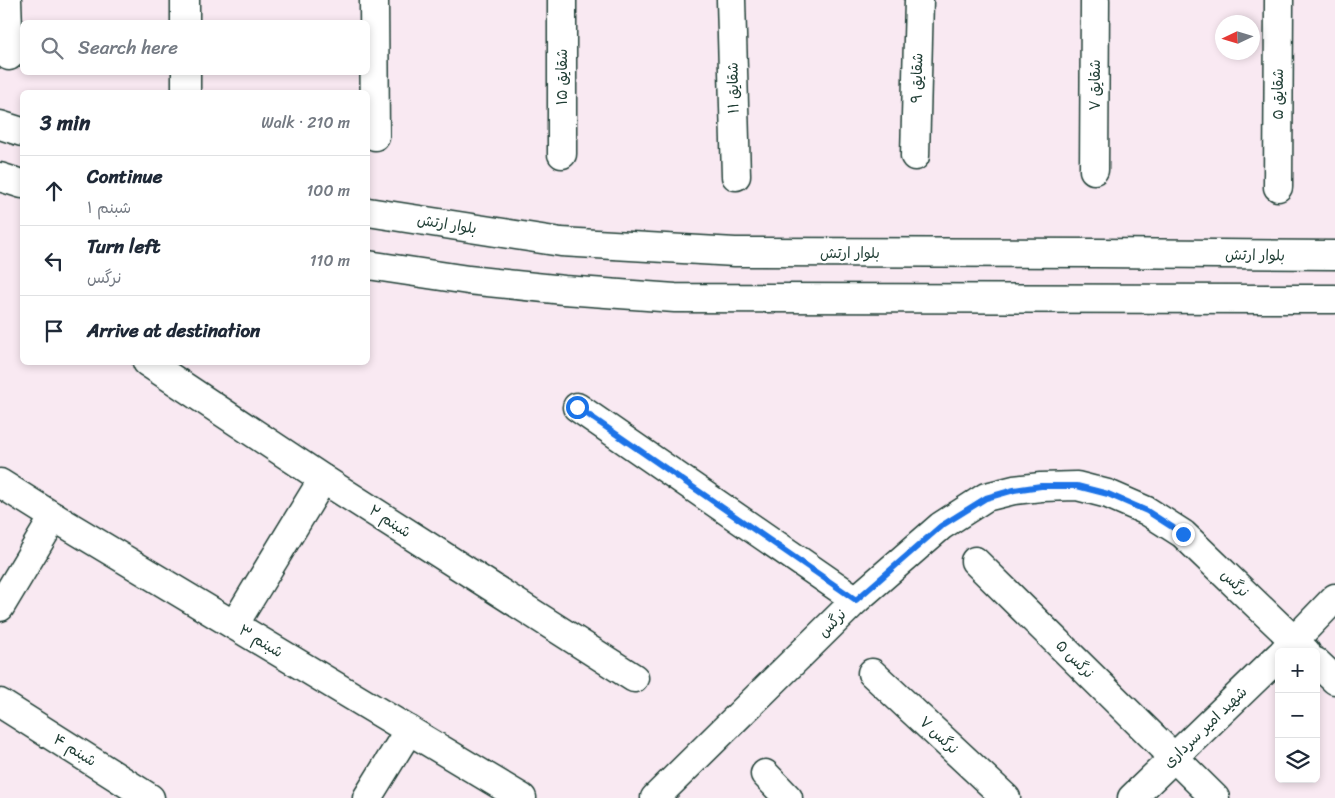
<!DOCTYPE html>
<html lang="en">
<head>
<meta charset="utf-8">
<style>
	:root { --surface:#fff; --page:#f6f6f7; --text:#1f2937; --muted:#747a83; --line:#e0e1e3 }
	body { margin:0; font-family:Sriracha,"Playpen Sans Arabic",sans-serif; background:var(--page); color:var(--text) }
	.controls { position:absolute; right:15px; bottom:15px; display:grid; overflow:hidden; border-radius:8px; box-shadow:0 2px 8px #0003 }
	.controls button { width:45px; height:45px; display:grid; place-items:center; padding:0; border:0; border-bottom:1px solid var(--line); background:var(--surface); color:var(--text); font:25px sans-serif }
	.compass { position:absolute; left:1215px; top:15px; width:45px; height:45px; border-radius:50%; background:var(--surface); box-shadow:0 2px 8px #0003; rotate:266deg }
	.stop { position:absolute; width:15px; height:15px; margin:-11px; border:4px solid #1a73e8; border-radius:50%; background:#fff }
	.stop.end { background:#1a73e8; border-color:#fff; box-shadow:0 1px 5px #0008 }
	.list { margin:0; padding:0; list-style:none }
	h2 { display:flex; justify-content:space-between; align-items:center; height:65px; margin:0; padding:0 20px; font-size:21px }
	h2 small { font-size:16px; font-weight:400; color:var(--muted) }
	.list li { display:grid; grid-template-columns:32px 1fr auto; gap:15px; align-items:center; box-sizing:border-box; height:70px; padding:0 20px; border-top:1px solid var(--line) }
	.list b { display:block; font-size:19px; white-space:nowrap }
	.list p { margin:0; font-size:16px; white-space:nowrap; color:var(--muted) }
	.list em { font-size:16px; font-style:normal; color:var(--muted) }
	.icon { flex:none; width:28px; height:28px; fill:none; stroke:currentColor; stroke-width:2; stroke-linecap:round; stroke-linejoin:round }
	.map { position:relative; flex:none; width:1335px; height:798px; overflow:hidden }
	.search { position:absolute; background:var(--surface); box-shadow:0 2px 8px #0003; left:20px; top:20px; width:350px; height:55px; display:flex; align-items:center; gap:12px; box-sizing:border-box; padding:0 18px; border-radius:8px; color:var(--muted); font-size:19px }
	.panel { position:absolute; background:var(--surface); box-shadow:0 2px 8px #0003; left:20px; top:90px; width:350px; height:275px; border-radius:8px }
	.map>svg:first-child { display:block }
</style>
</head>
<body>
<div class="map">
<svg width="1335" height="798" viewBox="0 0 1335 798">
	<rect width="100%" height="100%" fill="#f9e9f2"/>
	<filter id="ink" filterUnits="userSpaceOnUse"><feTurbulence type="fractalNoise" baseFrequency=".02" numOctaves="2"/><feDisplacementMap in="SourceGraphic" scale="10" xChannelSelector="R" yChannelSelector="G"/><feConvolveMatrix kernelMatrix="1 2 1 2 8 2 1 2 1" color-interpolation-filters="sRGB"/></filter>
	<g filter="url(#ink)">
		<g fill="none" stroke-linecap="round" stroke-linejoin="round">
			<g stroke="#1f3d34" stroke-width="31">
				<g id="minor">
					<path d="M7 0 9 56"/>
					<path d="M185 0V22"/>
					<path d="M374 0 375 136"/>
					<path d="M731 0 736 176"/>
					<path d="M186 72V92"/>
					<path d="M562 154V0"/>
					<path d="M915 156 919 0"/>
					<path d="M1094 170 1095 0"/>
					<path d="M1278 187 1279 0"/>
					<path d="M147 362 323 479 634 678"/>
					<path d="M577 407 856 600"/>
					<path d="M0 483 54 517 522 798"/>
					<path d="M975 561 1215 798"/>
					<path d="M0 607 54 517"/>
					<path d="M234 625 323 479"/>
					<path d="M1283 652 1335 598"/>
					<path d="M1316 662 1335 680"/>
					<path d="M872 673 1006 798"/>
					<path d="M0 703 150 798"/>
					<path d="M765 774 788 798"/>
					<path d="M367 798 409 730"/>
					<path d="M655 798 856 600 941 526 986 497 1014 490 1041 487 1077 486 1108 494 1147 511 1183 534 1306 652"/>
					<path d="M1132 798 1279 656"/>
				</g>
			</g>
			<g stroke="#1f3d34" stroke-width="31">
				<g id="major">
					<path d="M0 125 22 132"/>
					<path d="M0 177 22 184"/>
					<path d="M368 212 561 242 735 252 1097 253 1335 255"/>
					<path d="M368 265 468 280 564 290 675 298 1335 299"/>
				</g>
			</g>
			<use href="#minor" stroke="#fff" stroke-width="28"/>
			<use href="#major" stroke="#fff" stroke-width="28"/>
		</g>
	</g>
	<g fill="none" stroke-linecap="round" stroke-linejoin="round" filter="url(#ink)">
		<path stroke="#1a73e8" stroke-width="6" d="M577 407 856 600 941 526 986 498 1014 490 1041 486H1077L1108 494 1147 511 1183 534"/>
	</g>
	<g text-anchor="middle" stroke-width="4.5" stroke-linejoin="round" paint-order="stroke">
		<g font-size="15" fill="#1f3d34" stroke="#fff">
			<text transform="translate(562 77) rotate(-90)" y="5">شقایق ۱۵</text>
			<text transform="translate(917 78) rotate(-89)" y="5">شقایق ۹</text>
			<text transform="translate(1095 85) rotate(-90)" y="5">شقایق ۷</text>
			<text transform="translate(733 88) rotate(-91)" y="5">شقایق ۱۱</text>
			<text transform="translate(1278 94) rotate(-90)" y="5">شقایق ۵</text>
			<text transform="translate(447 224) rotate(9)" y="5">بلوار ارتش</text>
			<text x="850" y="258">بلوار ارتش</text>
			<text transform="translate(1255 255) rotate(1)" y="5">بلوار ارتش</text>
			<text transform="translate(390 521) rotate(33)" y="5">شبنم ۲</text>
			<text transform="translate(1235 583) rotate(44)" y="5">نرگس</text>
			<text transform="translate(832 623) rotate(-45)" y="5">نرگس</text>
			<text transform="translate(261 641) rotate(31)" y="5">شبنم ۳</text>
			<text transform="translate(1075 659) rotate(45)" y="5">نرگس ۵</text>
			<text transform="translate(1205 727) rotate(-44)" y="5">شهید امیر سرداری</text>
			<text transform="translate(939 735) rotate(43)" y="5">نرگس ۷</text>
			<text transform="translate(75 750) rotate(32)" y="5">شبنم ۴</text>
		</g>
	</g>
</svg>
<div class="controls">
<button>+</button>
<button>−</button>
<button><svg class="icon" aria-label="layers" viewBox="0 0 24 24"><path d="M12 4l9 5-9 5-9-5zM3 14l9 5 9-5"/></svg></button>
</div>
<svg class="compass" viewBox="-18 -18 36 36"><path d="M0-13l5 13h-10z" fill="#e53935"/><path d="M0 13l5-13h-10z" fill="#747a83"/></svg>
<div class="stop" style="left:577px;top:407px"></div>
<div class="stop end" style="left:1183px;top:534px"></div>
<div class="search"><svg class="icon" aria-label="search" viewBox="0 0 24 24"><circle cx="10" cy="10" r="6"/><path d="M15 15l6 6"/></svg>Search here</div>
<section class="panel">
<h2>3 min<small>Walk · 210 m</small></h2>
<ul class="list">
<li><svg class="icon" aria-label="ahead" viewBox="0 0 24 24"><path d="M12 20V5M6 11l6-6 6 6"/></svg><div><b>Continue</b><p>شبنم ۱</p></div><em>100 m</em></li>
<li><svg class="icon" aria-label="left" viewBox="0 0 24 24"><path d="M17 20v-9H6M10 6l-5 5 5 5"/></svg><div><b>Turn left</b><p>نرگس</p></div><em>110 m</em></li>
<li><svg class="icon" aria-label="arrive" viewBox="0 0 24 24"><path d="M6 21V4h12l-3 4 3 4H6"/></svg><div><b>Arrive at destination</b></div></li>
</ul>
</section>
</div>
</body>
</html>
